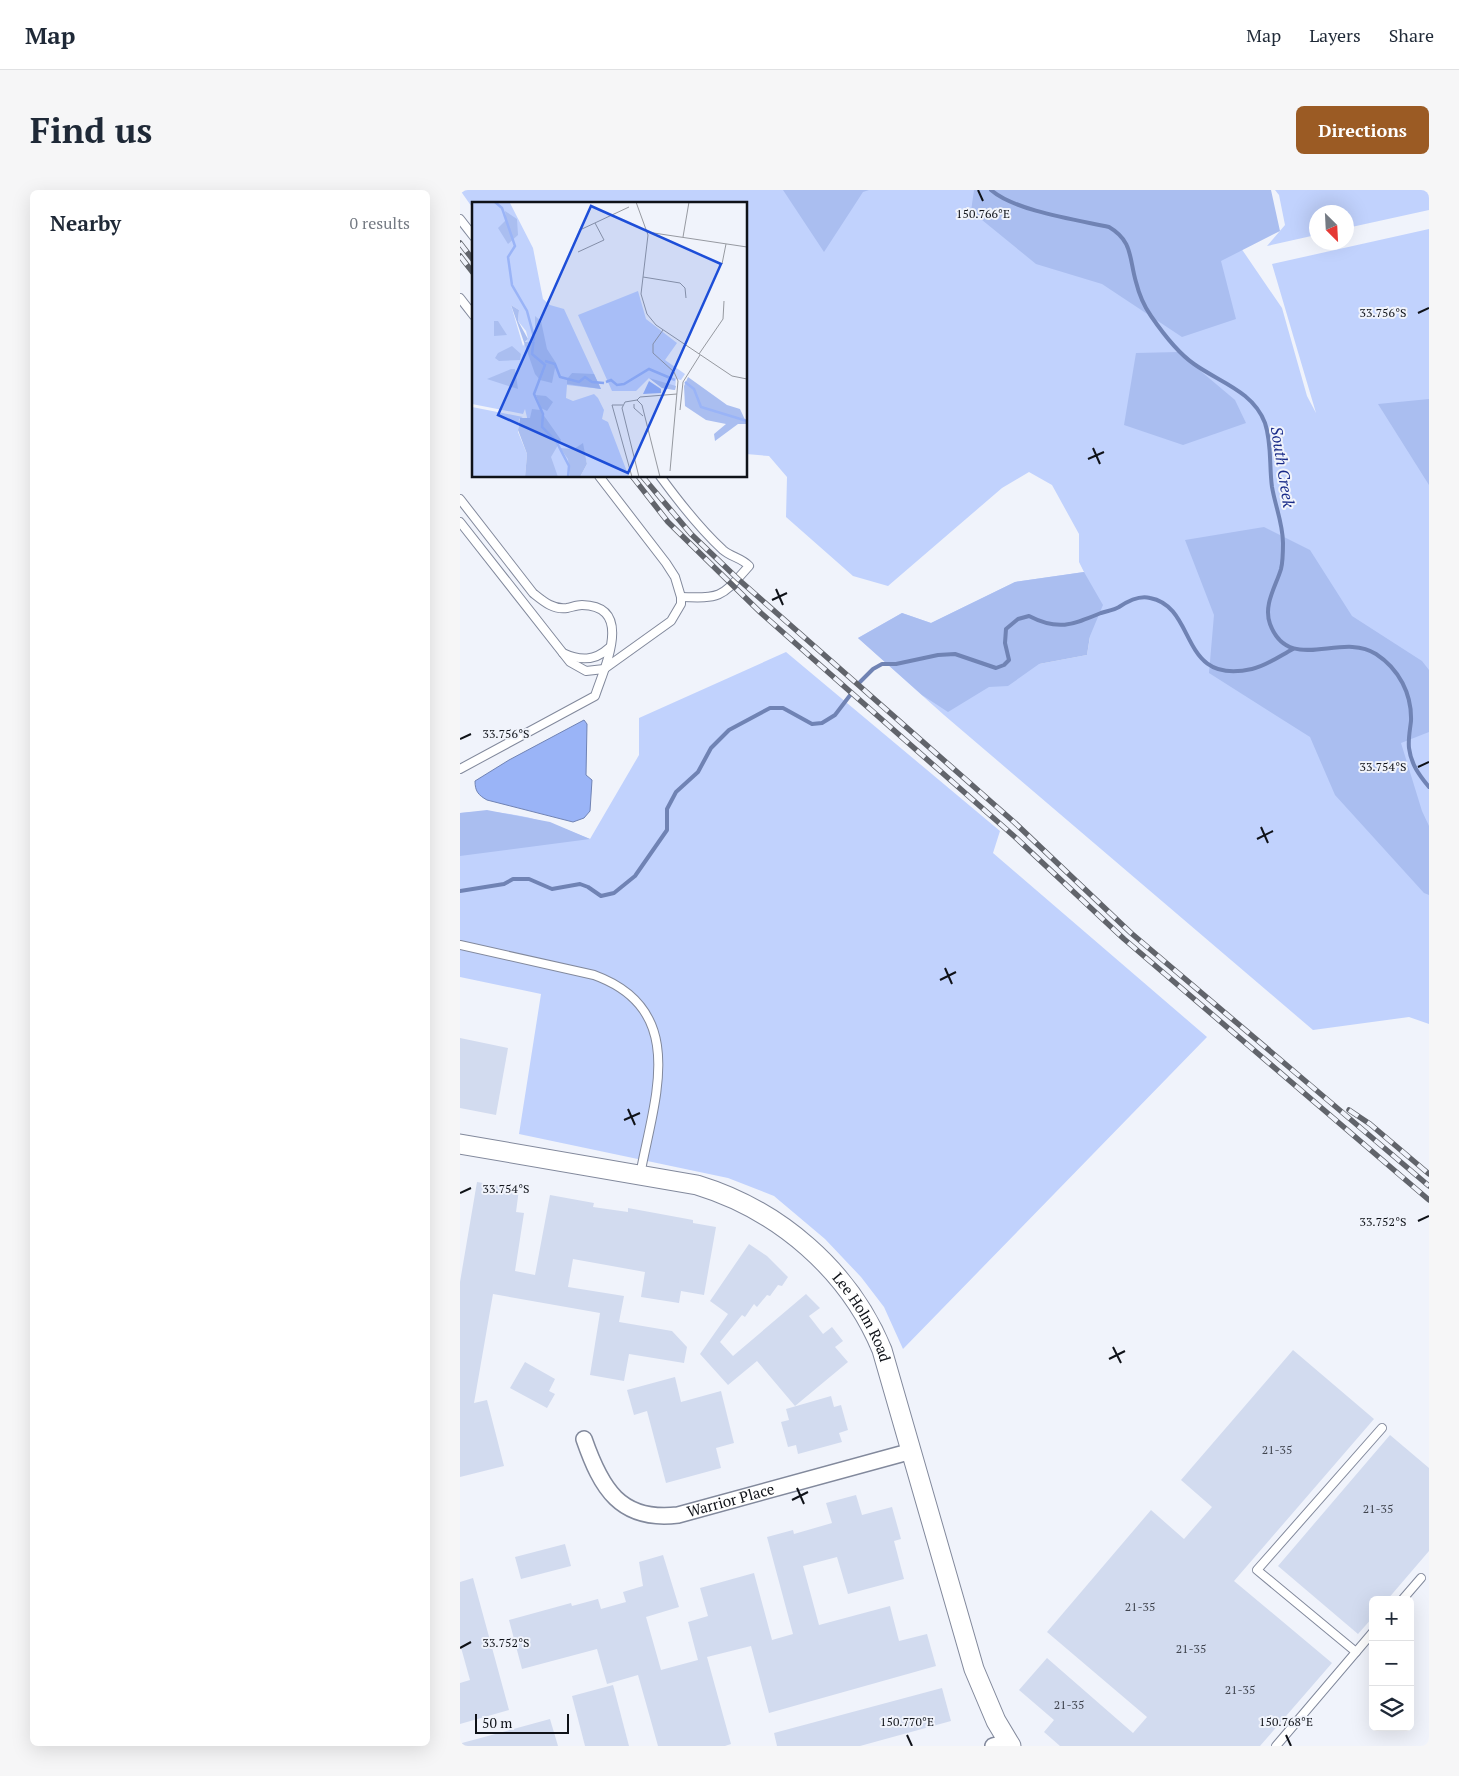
<!DOCTYPE html>
<html lang="en">
<head>
<meta charset="utf-8">
<style>
	:root { --surface:#fff; --page:#f6f6f7; --text:#1f2937; --muted:#747a83; --line:#e0e1e3; --accent:#9b5b24 }
	body { margin:0; font-family:"PT Serif",serif; background:var(--page); color:var(--text) }
	.controls { position:absolute; right:15px; bottom:15px; display:grid; overflow:hidden; border-radius:8px; box-shadow:0 5px 20px #0002 }
	.controls button { width:45px; height:45px; display:grid; place-items:center; padding:0; border:0; border-bottom:1px solid var(--line); background:var(--surface); color:var(--text); font:25px sans-serif }
	.compass { position:absolute; left:849px; top:15px; width:45px; height:45px; border-radius:50%; background:var(--surface); box-shadow:0 5px 20px #0002; rotate:156deg }
	.scale { position:absolute; left:15px; bottom:12px; width:94px; box-sizing:border-box; padding-left:5px; border:2px solid #0f1218; border-top:0; font-size:14px; line-height:18px; white-space:nowrap; color:#0f1218; -webkit-text-stroke:4px #f0f3fb; paint-order:stroke }
	.list { margin:0; padding:0; list-style:none }
	h2 { display:flex; justify-content:space-between; align-items:center; height:65px; margin:0; padding:0 20px; font-size:21px }
	h2 small { font-size:16px; font-weight:400; color:var(--muted) }
	.icon { flex:none; width:28px; height:28px; fill:none; stroke:currentColor; stroke-width:2; stroke-linecap:round; stroke-linejoin:round }
	.map { position:relative; flex:none; width:969px; height:1556px; overflow:hidden; border-radius:8px }
	header { display:flex; align-items:center; gap:30px; box-sizing:border-box; height:70px; padding:0 25px; background:var(--surface); border-bottom:1px solid var(--line) }
	header strong { font-size:24px }
	nav { display:flex; gap:28px; margin-inline-start:auto; font-size:18px }
	.intro { display:flex; align-items:center; justify-content:space-between; box-sizing:border-box; height:120px; padding:0 30px }
	h1 { margin:0; font-size:35px }
	.button { padding:12px 22px; border-radius:8px; background:var(--accent); color:#fff; font-size:18px; font-weight:700 }
	main { display:flex; gap:30px; padding:0 30px }
	aside { flex:1; background:var(--surface); border-radius:8px; box-shadow:0 5px 20px #0002 }
	.map>svg:first-child { display:block }
</style>
</head>
<body>
<header>
<strong>Map</strong>
<nav><a>Map</a><a>Layers</a><a>Share</a></nav>
</header>
<div class="intro"><h1>Find us</h1><a class="button">Directions</a></div>
<main>
<aside>
<h2>Nearby<small>0 results</small></h2>
<ul class="list">
</ul>
</aside>
<div class="map">
<svg width="969" height="1556" viewBox="0 0 969 1556">
	<rect width="100%" height="100%" fill="#f0f3fb"/>
	<g fill="#c1d2fd" fill-rule="evenodd">
		<path d="M0 0H733L783 61 822 118 847 206 856 223 812 74 969 39V834L949 827 853 840 484 525 398 448 442 423 471 433 555 392 624 382 619 372V344L592 295 569 282 542 298 428 396 393 386 326 327 327 287 309 266 286 264V14H14V20ZM630 447 627 465 579 474Z"/>
		<path d="M815 0H969V20L887 38 886 22H856V45L807 56 825 35 819 5Z"/>
		<path d="M326 462 540 641 533 663 747 847 443 1159 424 1117 401 1087 365 1049 314 1006 268 988 59 944 81 804 0 787V623C48 618 86 630 130 649L179 565V528Z"/>
	</g>
	<g fill="#aabef0">
		<path d="M323 0H409L403 2 364 62Z"/>
		<path d="M514 0H811L820 41 761 71 776 129 722 147 642 94 576 74 511 21Z"/>
		<path d="M718 162 775 210 786 233 723 255 664 235 676 163Z"/>
		<path d="M969 209V295L918 214Z"/>
		<path d="M804 337 850 360 892 426 962 471 969 480V542L941 553 962 621 969 636V705L964 703 875 605 850 547 749 483 754 425 725 350Z"/>
		<path d="M624 382 643 415 630 446 627 465 579 474 548 496 529 497 488 522 462 505 398 448 442 423 471 433 555 392Z"/>
		<path d="M27 620 90 632 130 649 0 666V623Z"/>
	</g>
	<path fill="#9ab4f7" stroke="#7083b4" d="M124 530 127 534 126 585 132 590 130 621 124 628 113 632 27 610C18 605 15 601 15 591L49 570Z"/>
	<g fill="none" stroke-linecap="round" stroke-linejoin="round">
		<g stroke="#7083b4" stroke-width="4">
			<path d="M531 0C555 21 617 30 649 37 673 51 669 68 676 92 679 104 684 116 691 126 702 142 718 163 734 174 759 192 793 201 805 233 812 254 809 276 812 297 815 315 823 334 823 353 823 361 823 371 821 379 816 396 803 415 810 434 829 485 881 441 916 464 939 479 952 504 951 531 950 540 948 549 949 558 951 574 959 585 969 597"/>
			<path d="M400 492 413 479 422 474H436L478 465 495 464 536 478 544 475 549 470 545 453 546 439 558 429 569 426C598 441 612 435 641 423 647 421 654 420 659 417 668 411 679 405 690 408 738 417 718 496 792 479 806 476 820 466 833 459"/>
			<path d="M0 701 44 694 53 689H69L92 699 120 694 128 697 141 706 154 703 175 686 207 640V619L216 602 238 582 251 558 269 540 310 518H323L352 534 362 533 375 525 391 504"/>
		</g>
	</g>
	<g fill="#d2dbef">
		<path d="M0 848 48 858 36 925 0 918Z"/>
		<path d="M17 992 59 999 56 1022 64 1023 55 1081 75 1085 90 1005 134 1013 133 1017 168 1022V1018L233 1030V1033L256 1037 244 1105 221 1101 219 1113 181 1107 185 1082 113 1069 108 1097 164 1106 159 1132 212 1141 227 1157 224 1173 169 1164 164 1191 130 1185 140 1123 33 1104 14 1213 27 1210 44 1276 0 1287V1092Z"/>
		<path d="M289 1054 307 1066 328 1087 322 1096 318 1095 310 1106 307 1105 297 1117 294 1114 285 1127 282 1125 260 1152 273 1166 346 1104 360 1118 349 1126 363 1144 372 1137 383 1151 375 1157 388 1172 335 1216 297 1171 268 1195 240 1164 268 1124 250 1111Z"/>
		<path d="M833 1160 914 1229 774 1391 872 1473 800 1556H600L584 1542 594 1530 559 1500 587 1468 673 1543 687 1527 587 1442 691 1320 724 1349 752 1317 721 1290Z"/>
		<path d="M65 1172 95 1189 89 1201 95 1204 87 1218 50 1198Z"/>
		<path d="M215 1187 221 1212 261 1201 274 1253 256 1258 261 1278 206 1293 187 1221 174 1225 167 1200Z"/>
		<path d="M371 1206 374 1217 381 1215 388 1240 379 1243 382 1252 338 1264 336 1255 328 1257 321 1232 329 1230 326 1219Z"/>
		<path d="M930 1245 969 1278V1361L927 1410H913V1427L898 1444 818 1376Z"/>
		<path d="M396 1305 402 1325 432 1317 441 1349 434 1351 444 1389 388 1404 377 1367 343 1376 359 1435 430 1416 439 1451 467 1444 476 1476 309 1523 291 1456 247 1467 271 1554 265 1556H198L178 1485 147 1494 137 1459 62 1479 49 1430 111 1413 112 1416 138 1409 141 1419 166 1412 163 1402 183 1396 179 1372 203 1365 219 1417 186 1427 201 1480 238 1470 228 1432 248 1426 240 1398 294 1383 312 1450 333 1444 307 1347 333 1340 334 1344 372 1333 366 1313Z"/>
		<path d="M105 1354 111 1376 61 1389 55 1367Z"/>
		<path d="M13 1388 49 1520 0 1534V1493L10 1490 0 1454V1392Z"/>
		<path d="M153 1495 169 1556H125L112 1506Z"/>
		<path d="M482 1498 491 1531 400 1556H317L314 1543Z"/>
		<path d="M90 1529 98 1556H2V1553Z"/>
	</g>
	<g fill="none" stroke-linecap="round" stroke-linejoin="round">
		<g stroke="#82899c" stroke-width="10">
			<g id="service">
				<path d="M0 29 14 47"/>
				<path d="M0 108 14 126"/>
				<path d="M200 286C219 312 239 338 263 360 271 367 282 368 289 376 262 406 263 409 221 407"/>
				<path d="M0 309 73 403C83 411 93 420 107 418 112 417 117 415 122 415 175 416 144 478 135 506L0 579"/>
				<path d="M0 332 110 472 126 481 144 479 211 431 221 414V407L215 387 206 373 139 286"/>
				<path d="M103 463C120 471 135 471 149 458"/>
				<path d="M0 755 134 785C230 820 194 909 180 985"/>
				<path d="M942 1410 961 1388"/>
				<path d="M896 1462 797 1380 922 1238"/>
				<path d="M816 1556 913 1442"/>
			</g>
		</g>
		<g stroke="#82899c" stroke-width="18">
			<g id="minor">
				<path id="s1" d="M124 1249C141 1298 160 1332 218 1325L452 1261"/>
				<path d="M533 1556 548 1552"/>
			</g>
		</g>
		<g stroke="#82899c" stroke-width="21">
			<g id="tertiary">
				<path id="s2" d="M0 954 237 995C319 1020 389 1080 422 1160L514 1479 536 1531 551 1556"/>
			</g>
		</g>
		<use href="#service" stroke="#fff" stroke-width="8"/>
		<use href="#minor" stroke="#fff" stroke-width="15"/>
		<use href="#tertiary" stroke="#fff" stroke-width="19"/>
		<g stroke="#61646b" stroke-width="5.5">
			<g id="rail">
				<path d="M0 53 14 71"/>
				<path d="M0 66 14 84"/>
				<path d="M172 286 208 332 301 423 555 647 664 749 969 1010"/>
				<path d="M182 286 231 344 278 389 554 632 671 743 969 996"/>
				<path d="M889 920 910 934 969 984"/>
			</g>
		</g>
		<use href="#rail" stroke="#f0f3fb" stroke-width="4" stroke-dasharray="11" stroke-linecap="butt"/>
	</g>
	<path fill="none" stroke="#0f1218" stroke-width="2" d="M518 0 523 11M958 123 969 118M633 258 640 274M628 269 644 262M316 399 323 415M312 410 327 403M0 549 11 544M958 577 969 572M801 637 808 653M797 649 813 641M485 778 492 794M480 790 496 782M168 919 175 935M164 930 180 923M0 1003 11 998M958 1031 969 1026M653 1157 661 1173M649 1169 665 1161M337 1298 344 1314M332 1310 348 1302M0 1458 11 1452M447 1545 452 1556M826 1545 831 1556"/>
	<g text-anchor="middle" stroke-width="4" stroke-linejoin="round" paint-order="stroke">
		<g font-size="12" fill="#40444e">
			<text x="817" y="1264">21-35</text>
			<text x="918" y="1323">21-35</text>
			<text x="680" y="1421">21-35</text>
			<text x="731" y="1463">21-35</text>
			<text x="780" y="1504">21-35</text>
			<text x="609" y="1519">21-35</text>
		</g>
		<g font-size="15" fill="#0f1218" stroke="#f0f3fb">
			<text dy="5" stroke="none"><textPath href="#s2" startOffset="458">Lee Holm Road</textPath></text>
			<text dy="5" stroke="none"><textPath href="#s1" startOffset="189">Warrior Place</textPath></text>
		</g>
		<g font-size="16" font-style="italic" fill="#182a88" stroke="#f0f3fb">
			<text transform="translate(823 277) rotate(81)" y="6">South Creek</text>
		</g>
	</g>
	<g transform="translate(12 12)">
		<rect width="275" height="275" fill="#f0f3fb"/>
		<path d="M0 1H38L61 46 71 97 78 103 92 107 129 187 95 183 94 196 101 199 122 192 126 196 132 208 130 217 136 220 157 275H108L115 262 113 253 103 275H69L53 207 51 212 0 202ZM39 103 47 108 46 119 54 129 56 137 51 144ZM166 89 174 117 205 141 193 158 213 172 209 178 204 177 203 188 190 186 177 176 164 189H140L106 113ZM0 205 51 215 47 217 46 230 55 252 53 275H0Z" fill="#c1d2fd" fill-rule="evenodd"/>
		<path d="M33 9 45 17 46 33 36 42 26 26 34 18ZM39 103 47 108 46 119 56 137 53 140H63V114L69 119 75 147 84 161 80 181 68 178 63 172ZM22 119H26L35 133 22 134ZM40 144 49 152 48 158 27 159 23 156 26 151ZM39 167H43L46 187 15 177ZM100 171 122 172 129 187 95 182V177ZM216 175 255 203 268 207 275 222H266L243 239 242 232 254 222 234 218 213 204 212 184ZM177 176 204 184 203 188 190 186ZM64 193 74 194 81 200 75 209 69 206ZM60 207 68 208 89 238 79 255 86 275H53L55 252 46 228 48 216H58ZM111 241 115 262 108 275H98L96 257 88 246 102 247Z" fill="#aabef0"/>
		<path d="M177 179 189 187V191L171 192Z" fill="#9ab4f7"/>
		<path fill="none" stroke="#9ab4f7" stroke-width="2.5" d="M23 0 30 6 43 44 36 55 40 83 55 109 62 135 60 152 73 163 62 192 71 212 70 225 84 239 97 264 96 275M73 159 83 162 88 175 107 180 113 175 120 180 132 181M134 180 139 178 145 183 152 182 177 167 203 178M213 180 222 187 229 205 275 219"/>
		<path fill="none" stroke="#9699a0" stroke-width="1" d="M164 0 176 33 169 92 175 112 184 123 260 174 275 177M110 27 157 5M175 30 275 45M211 35 217 0M106 50 132 38 123 21M250 62 254 42M171 75 208 81 213 86 214 96M191 128 181 142V151L202 170 206 179 198 269M227 152 251 117 252 99M165 198 153 200 150 206 167 275M165 198 170 203 188 275M165 198 168 195 205 192M162 202V206L171 214M151 203H140L160 275M208 208 211 180 228 153"/>
		<path fill="#1d4ed8" fill-opacity="0.15" stroke="#1d4ed8" stroke-width="2.5" d="M119 4 249 62 156 271 26 213Z"/>
		<rect width="275" height="275" fill="none" stroke="#0f1218" stroke-width="2.5"/>
	</g>
	<g font-size="12" text-anchor="middle" fill="#0f1218" stroke="#f0f3fb" stroke-width="4" stroke-linejoin="round" paint-order="stroke">
		<text x="523" y="28">150.766°E</text>
		<text x="923" y="127">33.756°S</text>
		<text x="46" y="548">33.756°S</text>
		<text x="923" y="581">33.754°S</text>
		<text x="46" y="1003">33.754°S</text>
		<text x="923" y="1036">33.752°S</text>
		<text x="46" y="1457">33.752°S</text>
		<text x="447" y="1536">150.770°E</text>
		<text x="826" y="1536">150.768°E</text>
	</g>
</svg>
<div class="controls">
<button>+</button>
<button>−</button>
<button><svg class="icon" aria-label="layers" viewBox="0 0 24 24"><path d="M12 4l9 5-9 5-9-5zM3 14l9 5 9-5"/></svg></button>
</div>
<svg class="compass" viewBox="-18 -18 36 36"><path d="M0-13l5 13h-10z" fill="#e53935"/><path d="M0 13l5-13h-10z" fill="#747a83"/></svg>
<div class="scale">50 m</div>
</div>
</main>
</body>
</html>
